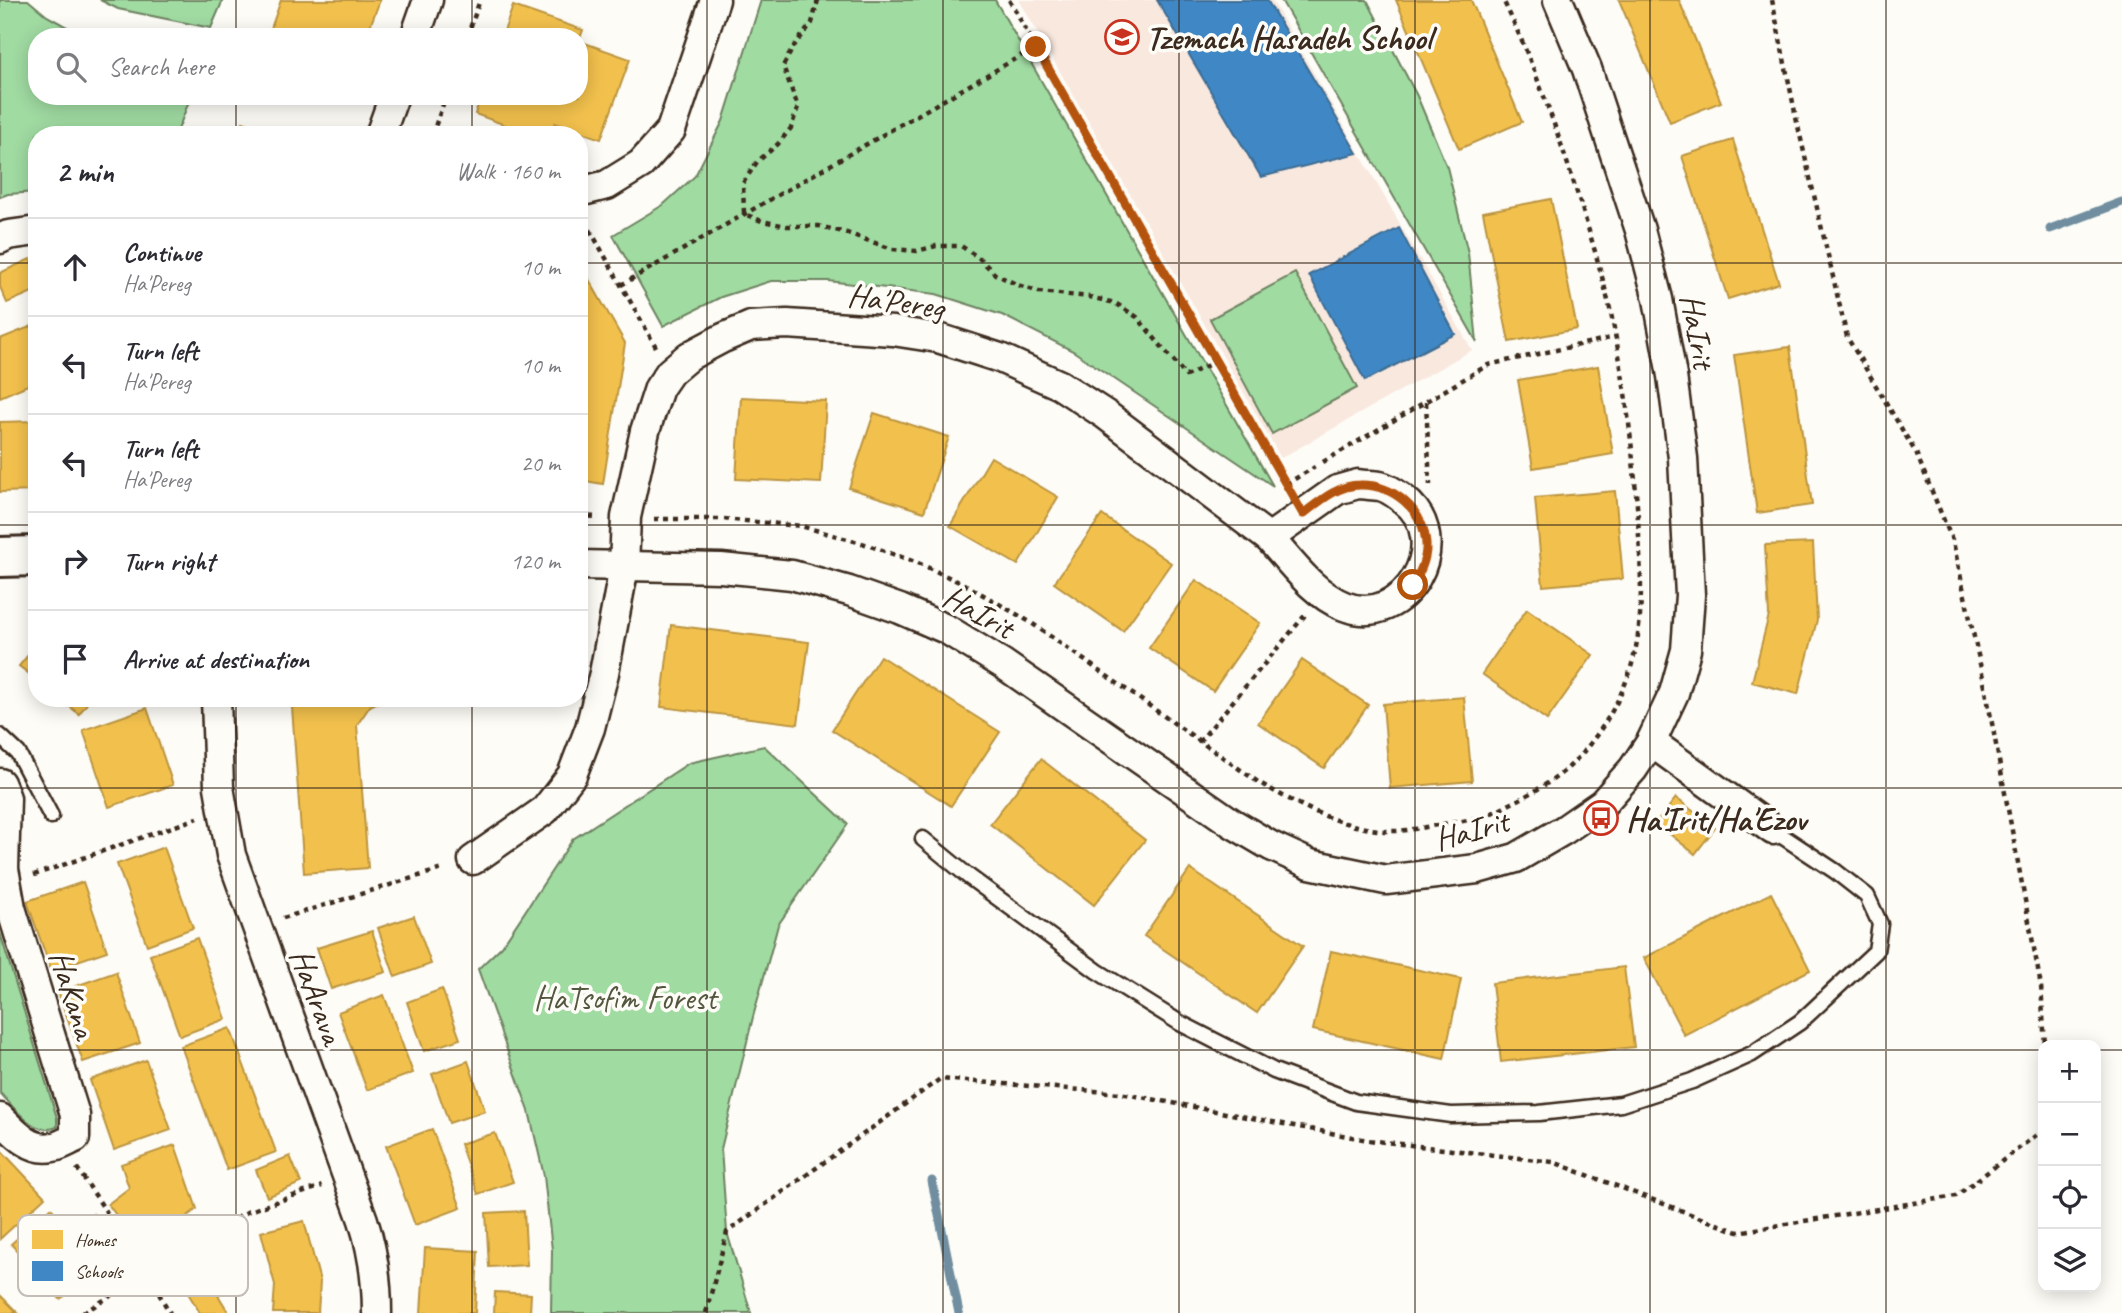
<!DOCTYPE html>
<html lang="en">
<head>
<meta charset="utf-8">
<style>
	:root { --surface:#fff; --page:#f2f2f3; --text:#2b2b33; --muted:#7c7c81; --line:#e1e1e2 }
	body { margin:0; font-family:Caveat,sans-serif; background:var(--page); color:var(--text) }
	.controls { position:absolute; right:21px; bottom:21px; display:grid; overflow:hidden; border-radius:14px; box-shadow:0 4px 18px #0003 }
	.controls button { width:63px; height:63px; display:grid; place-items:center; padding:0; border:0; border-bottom:2px solid var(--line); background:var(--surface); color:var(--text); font:35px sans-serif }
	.stop { position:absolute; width:21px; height:21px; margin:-16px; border:5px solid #b45309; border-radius:50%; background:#fff }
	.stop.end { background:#b45309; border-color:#fff; box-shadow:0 2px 7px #0008 }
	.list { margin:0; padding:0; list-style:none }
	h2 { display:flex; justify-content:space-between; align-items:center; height:91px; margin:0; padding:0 28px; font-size:30px }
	h2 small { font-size:23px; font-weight:400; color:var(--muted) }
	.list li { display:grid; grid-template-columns:46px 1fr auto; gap:21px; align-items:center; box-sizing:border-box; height:98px; padding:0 28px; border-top:2px solid var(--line) }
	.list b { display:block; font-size:26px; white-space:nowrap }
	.list p { margin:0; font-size:23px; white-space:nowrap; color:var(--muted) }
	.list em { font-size:23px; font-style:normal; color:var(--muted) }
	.icon { flex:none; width:38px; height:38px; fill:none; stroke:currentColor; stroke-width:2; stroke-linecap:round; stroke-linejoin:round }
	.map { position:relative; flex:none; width:2122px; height:1313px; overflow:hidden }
	.search { position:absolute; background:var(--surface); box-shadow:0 4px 18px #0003; left:28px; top:28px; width:560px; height:77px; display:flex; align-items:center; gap:18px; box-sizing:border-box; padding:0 24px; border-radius:28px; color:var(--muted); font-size:26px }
	.panel { position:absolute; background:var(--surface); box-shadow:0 4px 18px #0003; left:28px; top:126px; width:560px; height:581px; border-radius:28px }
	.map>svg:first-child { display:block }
</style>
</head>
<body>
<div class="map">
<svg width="2122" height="1313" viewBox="0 0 2122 1313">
	<rect width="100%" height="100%" fill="#fdfcf7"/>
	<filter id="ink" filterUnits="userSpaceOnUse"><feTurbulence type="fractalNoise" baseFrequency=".0143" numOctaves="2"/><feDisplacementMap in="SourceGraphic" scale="14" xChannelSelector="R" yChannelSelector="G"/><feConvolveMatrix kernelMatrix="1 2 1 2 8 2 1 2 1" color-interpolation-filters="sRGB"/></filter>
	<g filter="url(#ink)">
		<path fill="#f9e8de" d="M1019 0H1272L1472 350 1281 458Z"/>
		<g fill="#a0dba2" stroke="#6e8260" stroke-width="2">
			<path d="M0 0H28L47 16 85 37H37V96H191L176 135H37V192L8 194 0 197Z"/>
			<path d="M100 0H223L211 28 118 9Z"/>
			<path d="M761 0H995L1273 486 1073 351 1002 315 936 294 828 281H771L721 297 663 326 613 235 663 205 695 176 723 121Z"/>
			<path d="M1281 0H1367L1417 96 1447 167 1468 253 1477 342Z"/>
			<path d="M1295 273 1357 388 1272 434 1210 319Z"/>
			<path d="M764 746 848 824 778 925 753 1017 721 1149 727 1232 751 1313H551L552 1250 544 1176 529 1111 478 969 502 946 573 839 689 763Z"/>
			<path d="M0 933 57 1118V1127C34 1137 15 1108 0 1093Z"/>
		</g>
		<g fill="#f2c14e" stroke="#bb9440" stroke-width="2">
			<path d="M281 0H380L366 37H268Z"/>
			<path d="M1396 0H1471L1522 122 1459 149Z"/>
			<path d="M1619 0H1679L1721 102 1670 122Z"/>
			<path d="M513 6 583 30 579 41V37H502Z"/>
			<path d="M579 41 630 59 601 139 555 123 551 135H533L475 114 481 96H579Z"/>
			<path d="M243 122 277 135H238Z"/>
			<path d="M1733 140 1779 283 1728 299 1682 156Z"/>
			<path d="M1551 199 1577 329 1509 342 1483 212Z"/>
			<path d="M30 259 37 274V290L7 303 0 287V273Z"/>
			<path d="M579 269H583L625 343 603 484 579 480Z"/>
			<path d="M37 324V381L0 397V339Z"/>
			<path d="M1790 347 1812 505 1757 513 1734 355Z"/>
			<path d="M1598 366 1613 454 1533 468 1518 380Z"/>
			<path d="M741 397 826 401 821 483 736 479Z"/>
			<path d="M874 413 949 437 924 512 849 488Z"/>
			<path d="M37 421V491L0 492V422Z"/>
			<path d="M991 457 1058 497 1018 565 950 526Z"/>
			<path d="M1615 491 1623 579 1543 586 1535 498Z"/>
			<path d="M1102 515 1171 563 1123 631 1054 583Z"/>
			<path d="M1813 543 1817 620 1798 694 1752 682 1769 615 1765 545Z"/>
			<path d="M1196 580 1260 623 1213 691 1149 648Z"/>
			<path d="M1527 609 1593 655 1547 720 1482 674Z"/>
			<path d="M671 625 809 642 798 724 661 707Z"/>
			<path d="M37 644V680L19 666Z"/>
			<path d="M880 656 1000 732 951 806 832 730Z"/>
			<path d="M1302 660 1368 705 1324 768 1258 723Z"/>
			<path d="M1464 697 1472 781 1390 788 1383 704Z"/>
			<path d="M59 698H91L79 714Z"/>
			<path d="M298 698H386L370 706 357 725 368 868 304 873 292 707Z"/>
			<path d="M461 698H544L543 705Z"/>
			<path d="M147 708 173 785 109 807 83 730Z"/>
			<path d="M1041 759 1145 840 1094 905 990 824Z"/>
			<path d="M1676 798 1715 828 1695 854 1656 823Z"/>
			<path d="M164 847 193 928 147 945 117 864Z"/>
			<path d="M1190 869 1303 946 1257 1013 1144 936Z"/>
			<path d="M83 882 107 951 51 970 27 901Z"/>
			<path d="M1771 893 1810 970 1684 1035 1644 958Z"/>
			<path d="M414 916 431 964 395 977 378 928Z"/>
			<path d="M372 931 386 972 331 989 317 948Z"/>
			<path d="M197 938 226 1019 180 1036 150 955Z"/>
			<path d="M1331 951 1461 979 1444 1059 1313 1030Z"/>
			<path d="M1624 967 1634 1047 1501 1062 1492 983Z"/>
			<path d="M116 972 140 1043 83 1062 58 992Z"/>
			<path d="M442 989 460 1039 424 1051 407 1002Z"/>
			<path d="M384 995 413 1073 367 1090 338 1012Z"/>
			<path d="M230 1028 276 1152 227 1170 181 1046Z"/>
			<path d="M146 1060 171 1130 114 1150 90 1080Z"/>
			<path d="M468 1061 485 1111 449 1123 432 1074Z"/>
			<path d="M432 1129 461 1208 415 1225 386 1146Z"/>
			<path d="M495 1133 513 1182 478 1194 460 1144Z"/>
			<path d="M175 1145 197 1209 141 1250 108 1204 129 1188 121 1164Z"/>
			<path d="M0 1149 45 1197 0 1239Z"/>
			<path d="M290 1156 301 1183 267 1197 256 1170Z"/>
			<path d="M51 1208 70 1229 93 1214 122 1259 60 1299 11 1244Z"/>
			<path d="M524 1211 527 1265 489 1267 486 1213Z"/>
			<path d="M304 1221 320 1281 318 1313H273L275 1285 261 1232Z"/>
			<path d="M425 1248 478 1251 475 1313H421Z"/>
			<path d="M221 1259 237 1284 218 1295 229 1313H200L182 1283Z"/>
			<path d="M495 1292 531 1294 530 1313H494Z"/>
			<path d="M0 1295 18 1313H0Z"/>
		</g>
		<g fill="#3f88c5" stroke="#3e6c93" stroke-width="2">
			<path d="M1157 0H1267L1357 153 1261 177Z"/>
			<path d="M1399 228 1455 334 1365 381 1309 275Z"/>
		</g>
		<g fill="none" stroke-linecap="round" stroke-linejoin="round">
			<g stroke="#708e9f" stroke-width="9">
				<path d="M2050 229 2122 202"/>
				<path d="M932 1181 959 1313"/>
			</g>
			<g stroke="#3b2a1e" stroke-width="19">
				<g id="lane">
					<path d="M0 736 18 753 51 816"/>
					<path d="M923 839 968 876 1097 971 1180 1023 1274 1071 1356 1102 1451 1115 1539 1113 1621 1104 1692 1081 1752 1054 1800 1022 1876 951 1880 924 1867 896 1835 871 1773 830"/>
				</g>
			</g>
			<g stroke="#3b2a1e" stroke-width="33">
				<g id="street">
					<path d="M415 37 428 0"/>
					<path d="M380 135 394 96"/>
					<path d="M579 192 607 185 641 164 671 130 715 0"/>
					<path d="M0 239 8 235 37 231"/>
					<path d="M1358 484C1365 485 1373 485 1380 486 1389 488 1396 494 1403 499 1457 540 1405 630 1344 606 1313 594 1291 562 1269 538L1337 490Z"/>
					<path d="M579 565 721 568 792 575 849 591 900 609 946 629 1003 664 1232 823 1271 846 1310 864 1386 880 1477 869 1516 858 1564 830 1603 803 1633 769 1651 742 1674 693 1686 650 1690 595 1683 458 1672 376 1658 299 1640 230 1587 69 1558 0"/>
					<path d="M216 698 219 787 231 855 363 1220C373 1251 377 1281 377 1313"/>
					<path d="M1651 742 1773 830"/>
					<path d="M0 783 6 798 4 869 11 908 75 1115V1138C68 1141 60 1146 53 1147 31 1152 14 1132 0 1118"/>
					<path d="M473 860 545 810 572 775 590 728 604 673 624 567 626 517 645 431 659 388 670 372 689 356 723 338 751 326 787 324 893 331 938 338 1000 358 1060 385 1106 415 1269 538"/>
				</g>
			</g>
			<g stroke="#3b2a1e" stroke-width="44">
				<path id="secondary" d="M0 557 37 556"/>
			</g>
			<g stroke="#3b2a1e" stroke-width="4.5" stroke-dasharray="5 5" stroke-linecap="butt">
				<path d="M818 0 812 23 794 46 783 66 798 107 791 128 778 144 757 162 743 183 744 214 762 221 787 226H819L847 233 892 249 917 251 936 246H961L979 258 995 274 1018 285 1039 292 1089 297 1115 303 1137 317 1186 376 1216 361"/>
				<path d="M1009 0 1288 489"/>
				<path d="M1772 0 1797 122 1847 337 1916 453 1953 542 1986 691 2041 986 2045 1045"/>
				<path d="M467 37 480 0"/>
				<path d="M432 135 446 96"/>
				<path d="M585 221 656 347"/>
				<path d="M621 285 1036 47"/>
				<path d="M1426 402 1430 485"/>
				<path d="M1323 462 1488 365 1615 337"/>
				<path d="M1286 484 1315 467"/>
				<path d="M579 516 599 517"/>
				<path d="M654 519H723L801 526 865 544 918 563 968 586 1030 622 1258 782C1298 805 1339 827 1386 831 1404 832 1425 827 1443 824 1466 821 1488 817 1508 805 1530 794 1553 782 1571 765 1595 741 1615 711 1627 679 1646 629 1641 572 1638 519 1633 449 1625 378 1610 309 1597 253 1579 198 1561 144 1544 95 1526 47 1503 0"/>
				<path d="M1199 742 1306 614"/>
				<path d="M34 875 198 818"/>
				<path d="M283 918 445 868"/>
				<path d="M77 1168 147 1273 170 1313"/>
				<path d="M83 1313 247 1212 322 1186"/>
				<path d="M706 1313 727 1232 940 1079 1120 1093 1368 1140 1553 1162 1738 1232 1956 1196 2043 1130"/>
			</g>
			<use href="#lane" stroke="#fdfcf7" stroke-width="14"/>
			<use href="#street" stroke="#fdfcf7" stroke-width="28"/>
			<use href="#secondary" stroke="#fdfcf7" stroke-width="38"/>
		</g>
	</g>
	<g fill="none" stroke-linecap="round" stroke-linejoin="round" filter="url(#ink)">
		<path stroke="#b45309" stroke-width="9" d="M1036 47 1303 514C1320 501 1338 485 1360 485 1393 484 1424 510 1426 544 1427 559 1420 572 1413 585"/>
	</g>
	<path fill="none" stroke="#3b2a1e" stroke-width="2" stroke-opacity="0.55" d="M236 0V37M472 0V37M707 0V1313M943 0V1313M1179 0V1313M1415 0V1313M1650 0V1313M1886 0V1313M236 96V135M472 96V135M0 263H37M579 263H2122M0 525H37M579 525H2122M236 698V1313M472 698V1313M0 788H2122M0 1050H2043M2096 1050H2122"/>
	<defs>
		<g id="school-ring" transform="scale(1.75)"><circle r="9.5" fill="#fdfcf7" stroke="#c8321e" stroke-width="1.5"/><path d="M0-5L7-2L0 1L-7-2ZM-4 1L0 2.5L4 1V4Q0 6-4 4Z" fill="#c8321e"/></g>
		<g id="bus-ring" transform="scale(1.75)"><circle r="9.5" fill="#fdfcf7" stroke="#c8321e" stroke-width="1.5"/><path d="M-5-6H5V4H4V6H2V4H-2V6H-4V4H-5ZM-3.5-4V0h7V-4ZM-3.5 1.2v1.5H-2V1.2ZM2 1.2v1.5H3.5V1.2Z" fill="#c8321e"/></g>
	</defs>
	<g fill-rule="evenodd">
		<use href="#school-ring" x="1122" y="37"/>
		<use href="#bus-ring" x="1601" y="818"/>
	</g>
	<g text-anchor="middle" stroke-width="7" stroke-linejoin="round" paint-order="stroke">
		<g font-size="33" font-weight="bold" fill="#3b2a1e" stroke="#fdfcf7" text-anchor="start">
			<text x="1146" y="49">Tzemach Hasadeh School</text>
			<text x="1626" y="830">Ha'Irit/Ha'Ezov</text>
		</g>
		<g font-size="33" fill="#3b2a1e" stroke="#fdfcf7">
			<text transform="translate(896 300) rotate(8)" y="12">Ha'Pereg</text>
			<text transform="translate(1699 331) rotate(80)" y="12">HaIrit</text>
			<text transform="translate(979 611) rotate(29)" y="12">HaIrit</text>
			<text transform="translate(1471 829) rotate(-15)" y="12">HaIrit</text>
			<text transform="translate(74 994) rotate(73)" y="12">HaKana</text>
			<text transform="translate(318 996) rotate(70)" y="12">HaArava</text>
		</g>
		<g font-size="33" fill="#54563f" stroke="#fdfcf7">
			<text x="625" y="1009">HaTsofim Forest</text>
		</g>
	</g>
	<rect x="18" y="1215" width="230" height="81" rx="10" fill="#fdfcf7" stroke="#c3bdb6" stroke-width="2"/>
	<rect x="32" y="1230" width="31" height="19" fill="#f2c14e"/>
	<rect x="32" y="1261" width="31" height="20" fill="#3f88c5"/>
	<g font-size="19" fill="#3b2a1e">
		<text x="75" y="1246">Homes</text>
		<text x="75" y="1278">Schools</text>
	</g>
</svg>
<div class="controls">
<button>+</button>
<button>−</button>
<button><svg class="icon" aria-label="locate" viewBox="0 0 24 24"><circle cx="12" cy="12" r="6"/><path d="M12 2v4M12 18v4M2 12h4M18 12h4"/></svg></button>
<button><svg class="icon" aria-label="layers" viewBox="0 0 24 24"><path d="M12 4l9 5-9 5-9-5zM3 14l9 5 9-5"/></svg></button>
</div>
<div class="stop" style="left:1413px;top:585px"></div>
<div class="stop end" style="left:1036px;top:47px"></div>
<div class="search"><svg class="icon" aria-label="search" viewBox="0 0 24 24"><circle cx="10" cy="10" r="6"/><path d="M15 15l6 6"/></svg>Search here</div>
<section class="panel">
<h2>2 min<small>Walk · 160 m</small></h2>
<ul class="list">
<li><svg class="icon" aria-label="ahead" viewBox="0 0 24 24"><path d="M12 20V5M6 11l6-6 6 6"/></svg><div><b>Continue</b><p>Ha'Pereg</p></div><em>10 m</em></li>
<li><svg class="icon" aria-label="left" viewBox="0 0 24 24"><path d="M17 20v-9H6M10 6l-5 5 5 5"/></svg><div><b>Turn left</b><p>Ha'Pereg</p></div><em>10 m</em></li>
<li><svg class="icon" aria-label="left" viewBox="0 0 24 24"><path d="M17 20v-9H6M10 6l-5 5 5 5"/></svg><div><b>Turn left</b><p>Ha'Pereg</p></div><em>20 m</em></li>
<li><svg class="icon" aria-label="right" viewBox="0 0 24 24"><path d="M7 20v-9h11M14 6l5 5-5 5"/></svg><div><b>Turn right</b></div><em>120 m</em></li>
<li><svg class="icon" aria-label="arrive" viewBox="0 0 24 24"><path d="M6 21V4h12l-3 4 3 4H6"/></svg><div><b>Arrive at destination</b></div></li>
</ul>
</section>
</div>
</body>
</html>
